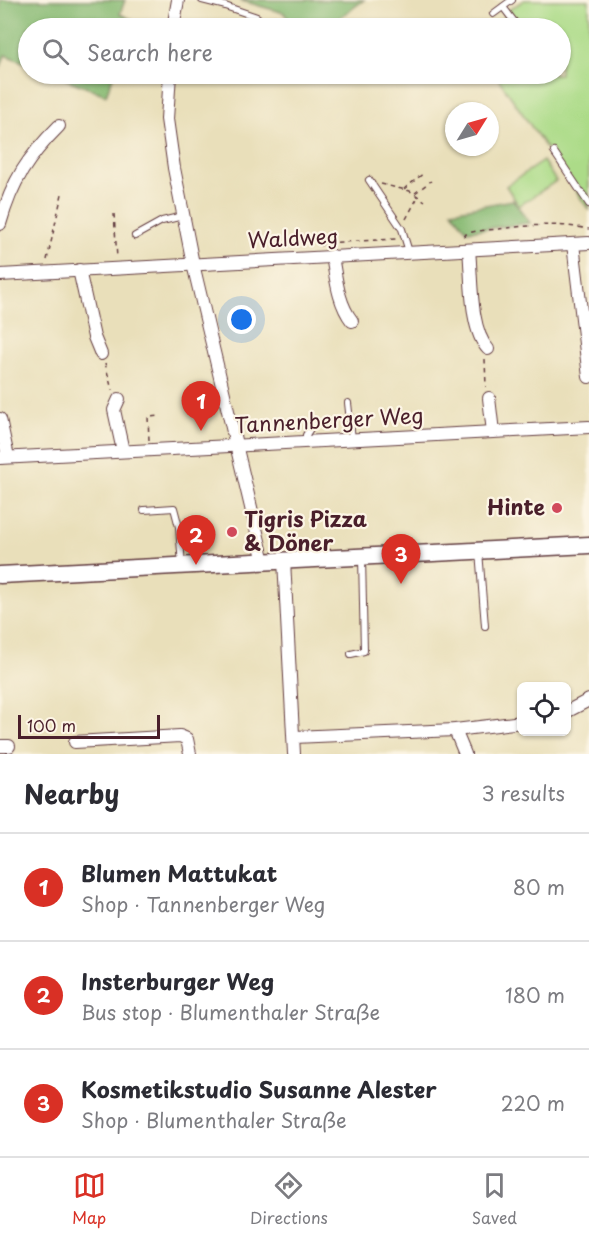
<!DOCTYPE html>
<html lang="en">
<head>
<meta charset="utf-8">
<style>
	:root { --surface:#fff; --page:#f7f7f7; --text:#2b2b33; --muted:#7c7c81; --line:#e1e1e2; --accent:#d93025 }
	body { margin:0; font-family:"Playpen Sans",sans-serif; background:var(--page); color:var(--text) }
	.controls { position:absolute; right:18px; bottom:18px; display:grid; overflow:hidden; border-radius:9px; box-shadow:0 2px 4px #0004 }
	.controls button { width:54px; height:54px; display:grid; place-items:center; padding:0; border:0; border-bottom:2px solid var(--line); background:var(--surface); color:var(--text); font:30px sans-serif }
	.compass { position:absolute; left:445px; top:102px; width:54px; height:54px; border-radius:50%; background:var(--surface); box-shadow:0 2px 4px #0004; rotate:53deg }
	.scale { position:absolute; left:18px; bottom:15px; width:142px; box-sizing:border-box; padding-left:6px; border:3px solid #4a1f2b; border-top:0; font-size:16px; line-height:21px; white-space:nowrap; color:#4a1f2b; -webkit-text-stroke:4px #fcf5e5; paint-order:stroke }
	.you { position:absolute; left:242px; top:320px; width:21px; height:21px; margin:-15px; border:4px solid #fff; border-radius:50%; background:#1a73e8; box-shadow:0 0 0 9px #1a73e833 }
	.badge { display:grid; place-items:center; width:39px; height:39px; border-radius:50%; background:var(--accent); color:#fff; font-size:20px; font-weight:700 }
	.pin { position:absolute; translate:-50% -50px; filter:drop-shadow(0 2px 3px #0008) }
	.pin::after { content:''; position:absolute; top:32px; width:21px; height:18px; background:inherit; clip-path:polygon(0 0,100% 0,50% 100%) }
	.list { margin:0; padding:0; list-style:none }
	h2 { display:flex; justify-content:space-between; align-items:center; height:78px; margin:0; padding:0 24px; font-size:26px }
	h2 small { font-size:20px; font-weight:400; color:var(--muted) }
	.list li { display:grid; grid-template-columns:39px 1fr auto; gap:18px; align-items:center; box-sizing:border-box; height:108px; padding:0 24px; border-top:2px solid var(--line) }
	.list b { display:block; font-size:22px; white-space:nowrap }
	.list p { margin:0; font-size:20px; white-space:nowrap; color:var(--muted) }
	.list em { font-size:20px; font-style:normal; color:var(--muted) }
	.icon { flex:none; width:33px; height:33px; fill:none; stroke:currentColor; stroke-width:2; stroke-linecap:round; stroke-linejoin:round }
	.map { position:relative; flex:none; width:589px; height:754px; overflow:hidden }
	.search { position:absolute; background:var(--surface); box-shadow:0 2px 4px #0004; left:18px; right:18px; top:18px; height:66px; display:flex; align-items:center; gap:15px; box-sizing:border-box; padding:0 21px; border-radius:33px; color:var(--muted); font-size:22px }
	.sheet { height:402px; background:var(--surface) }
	nav { display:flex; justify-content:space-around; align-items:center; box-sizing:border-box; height:84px; border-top:2px solid var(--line); background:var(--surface); font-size:16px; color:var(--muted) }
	nav a { display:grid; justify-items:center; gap:3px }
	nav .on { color:var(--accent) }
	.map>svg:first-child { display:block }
</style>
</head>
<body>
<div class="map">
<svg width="589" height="754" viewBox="0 0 589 754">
	<rect width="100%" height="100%" fill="#fcf5e5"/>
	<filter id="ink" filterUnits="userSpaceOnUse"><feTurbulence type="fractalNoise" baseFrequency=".0167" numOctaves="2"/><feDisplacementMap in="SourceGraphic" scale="12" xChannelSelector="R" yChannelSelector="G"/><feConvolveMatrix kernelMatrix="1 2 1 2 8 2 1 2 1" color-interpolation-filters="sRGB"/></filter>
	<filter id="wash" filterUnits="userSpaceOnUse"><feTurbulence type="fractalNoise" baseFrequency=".008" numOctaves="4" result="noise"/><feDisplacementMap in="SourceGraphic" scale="24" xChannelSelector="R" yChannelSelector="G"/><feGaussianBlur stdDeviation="1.35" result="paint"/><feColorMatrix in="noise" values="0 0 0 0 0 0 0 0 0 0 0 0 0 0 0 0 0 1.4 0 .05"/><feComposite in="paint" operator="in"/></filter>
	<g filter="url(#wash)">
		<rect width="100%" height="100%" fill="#e9dfba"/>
		<g fill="#acdb88" stroke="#7b7d5a" stroke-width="1.5">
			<path d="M524 0H589V210L495 74H560V28H501L506 12Z"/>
			<path d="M543 161 556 181 519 206 506 186Z"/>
		</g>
		<g fill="#89bb74" stroke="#6a6d50" stroke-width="1.5">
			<path d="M0 0H125L120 14 133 20 130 28H28V64L5 55 0 69Z"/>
			<path d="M239 0H364L325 28H294L284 13Z"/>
			<path d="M52 74H114L106 95Z"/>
			<path d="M513 200 530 223 467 231 452 211Z"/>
		</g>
	</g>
	<g filter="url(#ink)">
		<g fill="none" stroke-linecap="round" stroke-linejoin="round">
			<g stroke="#623c40" stroke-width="8">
				<g id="service">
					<path d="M202 0 222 5 257 17"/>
					<path d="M503 7 516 24"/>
					<path d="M493 14 512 0"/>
					<path d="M554 152 589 204"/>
					<path d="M369 180 402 229 409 252"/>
					<path d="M135 236 162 221 183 216"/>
					<path d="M348 403 352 439"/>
					<path d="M306 441V435L313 424"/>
					<path d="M144 510 174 508 179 527 182 565"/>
					<path d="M479 551 485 626"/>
					<path d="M351 654 364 651 362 557"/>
				</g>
			</g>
			<g stroke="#623c40" stroke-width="14">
				<g id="minor">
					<path d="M173 28 178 0"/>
					<path d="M170 74 167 119 174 168 193 264 264 562"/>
					<path d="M0 224C12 181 28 157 59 126"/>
					<path d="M573 244 589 377"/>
					<path d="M469 250C472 276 469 329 488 349"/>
					<path d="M332 256C336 278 338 303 352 321"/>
					<path d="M79 270 94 337 101 354"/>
					<path d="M0 275 589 243"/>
					<path d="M489 398 493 432"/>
					<path d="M119 399 114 410 123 451"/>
					<path d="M0 419 8 457"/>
					<path d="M0 458 589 427"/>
					<path d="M284 560 294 754"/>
					<path d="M566 712 589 700"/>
					<path d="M455 730 465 754"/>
					<path d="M294 737 455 730 522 722"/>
					<path d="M75 742 180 736 187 739 190 754"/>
					<path d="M0 746H9"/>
				</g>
			</g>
			<g stroke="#623c40" stroke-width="19">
				<path id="secondary" d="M0 575 589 545"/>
			</g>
			<g stroke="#623c40" stroke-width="1.5" stroke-dasharray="4.5 4.5" stroke-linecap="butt">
				<path d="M381 184 410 191 425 201"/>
				<path d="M404 189 424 173"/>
				<path d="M415 193 431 181"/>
				<path d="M114 214 117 258"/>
				<path d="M406 219 418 197"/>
				<path d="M464 237 466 234C476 230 488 230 499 229 530 225 558 223 589 229"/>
				<path d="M320 246 324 243 397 239"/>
				<path d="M47 260 62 194"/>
				<path d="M485 359 486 387"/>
				<path d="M105 363 112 390"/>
				<path d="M149 440 148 417 159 416"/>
			</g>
			<use href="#service" stroke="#fff" stroke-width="6"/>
			<use href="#minor" stroke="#fff" stroke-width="12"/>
			<use href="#secondary" stroke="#fff" stroke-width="16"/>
		</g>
	</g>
	<g fill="#d1495b" stroke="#fcf5e5" stroke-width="2">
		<circle cx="557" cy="508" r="6"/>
		<circle cx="232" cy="532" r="6"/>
	</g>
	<g text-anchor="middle" stroke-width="4.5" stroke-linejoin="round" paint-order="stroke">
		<g font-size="21" fill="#4a1f2b" stroke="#fcf5e5">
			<text transform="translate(293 239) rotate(-3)" y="7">Waldweg</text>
			<text transform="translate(329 421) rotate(-3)" y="7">Tannenberger Weg</text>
		</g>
		<g font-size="21" font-weight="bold" fill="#4a1f2b" stroke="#fcf5e5" text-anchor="end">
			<text x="545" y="515">Hinte</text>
			<text x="244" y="527" text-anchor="start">Tigris Pizza<tspan x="244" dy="24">&amp; Döner</tspan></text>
		</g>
	</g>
</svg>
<div class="controls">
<button><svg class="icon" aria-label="locate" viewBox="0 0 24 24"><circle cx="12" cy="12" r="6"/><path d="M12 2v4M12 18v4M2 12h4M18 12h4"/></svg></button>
</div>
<svg class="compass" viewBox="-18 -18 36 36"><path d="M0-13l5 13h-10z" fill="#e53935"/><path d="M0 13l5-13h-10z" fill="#7c7c81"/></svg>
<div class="scale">100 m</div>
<div class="you"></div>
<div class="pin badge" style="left:201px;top:431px">1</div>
<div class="pin badge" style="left:196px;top:565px">2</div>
<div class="pin badge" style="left:401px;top:584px">3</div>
<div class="search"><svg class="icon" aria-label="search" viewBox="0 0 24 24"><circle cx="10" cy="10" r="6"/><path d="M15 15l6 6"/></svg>Search here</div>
</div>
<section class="sheet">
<h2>Nearby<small>3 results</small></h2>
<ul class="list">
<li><span class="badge">1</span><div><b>Blumen Mattukat</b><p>Shop · Tannenberger Weg</p></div><em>80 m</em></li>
<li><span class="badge">2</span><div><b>Insterburger Weg</b><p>Bus stop · Blumenthaler Straße</p></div><em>180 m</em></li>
<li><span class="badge">3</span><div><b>Kosmetikstudio Susanne Alester</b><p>Shop · Blumenthaler Straße</p></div><em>220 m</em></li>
</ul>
</section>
<nav>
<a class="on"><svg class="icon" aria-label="map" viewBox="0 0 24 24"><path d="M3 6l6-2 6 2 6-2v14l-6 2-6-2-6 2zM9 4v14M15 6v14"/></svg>Map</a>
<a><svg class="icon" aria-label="directions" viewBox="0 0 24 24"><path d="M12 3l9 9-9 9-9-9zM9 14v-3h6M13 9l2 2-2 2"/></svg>Directions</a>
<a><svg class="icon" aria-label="saved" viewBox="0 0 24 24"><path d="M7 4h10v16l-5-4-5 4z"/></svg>Saved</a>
</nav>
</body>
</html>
